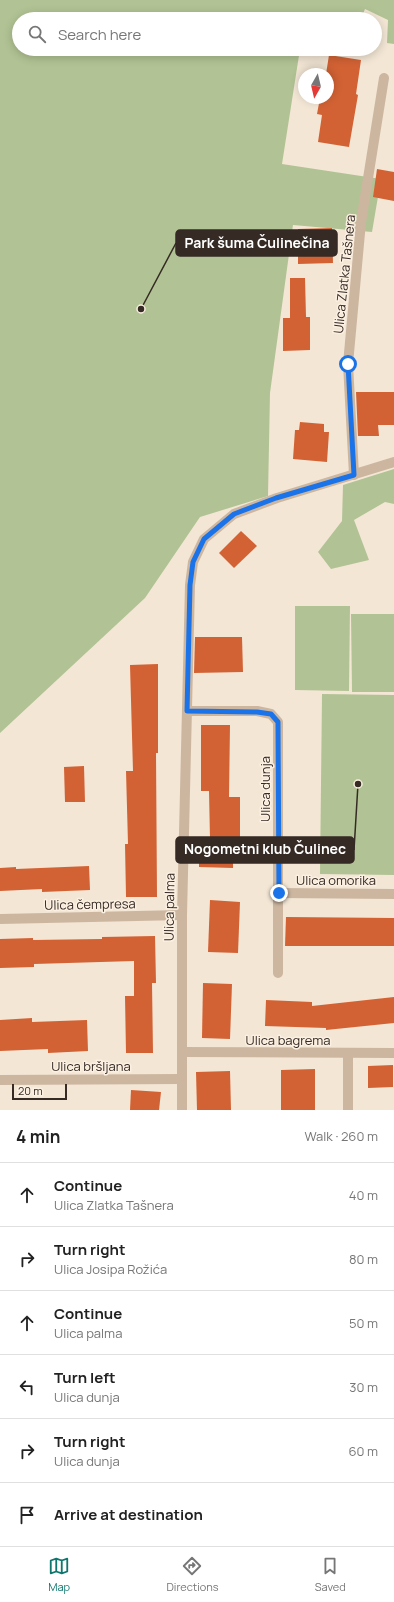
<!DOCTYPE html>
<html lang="en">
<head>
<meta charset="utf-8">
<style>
	:root { --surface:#fff; --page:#f2f2f2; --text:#222; --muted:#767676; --line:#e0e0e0; --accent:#0f766e }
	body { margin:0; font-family:Manrope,sans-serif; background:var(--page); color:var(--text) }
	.compass { position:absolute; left:298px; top:68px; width:36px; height:36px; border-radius:50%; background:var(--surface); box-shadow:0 2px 10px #0003; rotate:188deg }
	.scale { position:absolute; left:12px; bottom:10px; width:55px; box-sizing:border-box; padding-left:4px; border:2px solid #352a24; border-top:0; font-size:11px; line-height:14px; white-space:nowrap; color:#352a24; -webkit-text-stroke:3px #fbf0e1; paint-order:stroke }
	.stop { position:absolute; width:12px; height:12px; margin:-9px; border:3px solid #1a73e8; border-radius:50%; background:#fff }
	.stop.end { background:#1a73e8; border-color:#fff; box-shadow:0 1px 4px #0008 }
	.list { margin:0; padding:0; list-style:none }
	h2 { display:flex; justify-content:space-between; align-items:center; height:52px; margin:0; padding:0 16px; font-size:17px }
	h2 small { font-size:13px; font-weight:400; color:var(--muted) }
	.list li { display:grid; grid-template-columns:26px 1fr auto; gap:12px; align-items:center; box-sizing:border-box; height:64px; padding:0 16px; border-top:1px solid var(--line) }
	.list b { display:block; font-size:15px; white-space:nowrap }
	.list p { margin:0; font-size:13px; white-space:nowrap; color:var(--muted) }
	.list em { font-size:13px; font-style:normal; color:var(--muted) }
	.icon { flex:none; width:22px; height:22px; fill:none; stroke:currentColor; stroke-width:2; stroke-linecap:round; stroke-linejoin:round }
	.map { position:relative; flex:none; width:394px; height:1110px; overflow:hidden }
	.search { position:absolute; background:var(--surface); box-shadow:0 2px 10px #0003; left:12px; right:12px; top:12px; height:44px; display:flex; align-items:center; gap:10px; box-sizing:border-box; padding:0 14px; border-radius:22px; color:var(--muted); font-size:15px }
	.sheet { height:436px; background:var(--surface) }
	nav { display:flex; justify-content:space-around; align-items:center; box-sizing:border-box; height:56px; border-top:1px solid var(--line); background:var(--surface); font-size:11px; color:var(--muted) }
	nav a { display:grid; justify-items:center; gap:2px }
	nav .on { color:var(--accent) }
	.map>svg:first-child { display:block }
</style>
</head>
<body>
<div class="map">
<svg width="394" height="1110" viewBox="0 0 394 1110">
	<rect width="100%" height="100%" fill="#f3e6d5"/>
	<g fill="#b1c394">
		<path d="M0 0H394V44L387 43 388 20 365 9 361 19H19V49H300L282 164 381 179 372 232 293 225 270 393 268 496 200 517 145 598 0 733Z"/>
		<path d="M394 469V504L385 502 354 520 369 560 331 569 318 552 342 521 343 485Z"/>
		<path d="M295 606H350L349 691 295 690Z"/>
		<path d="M351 614H394V692H352Z"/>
		<path d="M322 694 394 695V875L320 874Z"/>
	</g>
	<g fill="#d26234">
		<path d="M329 55 361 60 356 94 358 95 349 147 318 142 322 115 317 114 320 98H328V74H326Z"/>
		<path d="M377 169 394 172V201L373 197Z"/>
		<path d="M332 228 333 263 298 264V229Z"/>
		<path d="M290 278H305L306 317H310V350L283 351V318H290Z"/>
		<path d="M356 392H394V425H378L379 436H358Z"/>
		<path d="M300 422 324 424V432H329L327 462 293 459 295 430H299Z"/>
		<path d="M241 531 257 546 234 568 219 553Z"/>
		<path d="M195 637H242L243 672 194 673Z"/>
		<path d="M158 664V753H156L157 897H126L125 844H128L126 771H133L130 665Z"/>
		<path d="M201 725H230L229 797H240V837H233V868L199 867V839H210L209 791H201Z"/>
		<path d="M84 766 85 802H65L64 767Z"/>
		<path d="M89 866 90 890 42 892V889L0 891V868L16 867V869Z"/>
		<path d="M210 900 240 902 238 953 208 952Z"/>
		<path d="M286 917 394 918V946H285Z"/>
		<path d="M155 936 156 983H152L153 1053H126L125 996H134V961L34 964V967L0 968V939L33 938V940L102 939V937Z"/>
		<path d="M203 983 232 984 230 1039 202 1038Z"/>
		<path d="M394 997V1023L326 1030V1028L265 1026 266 1000 312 1002V1006Z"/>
		<path d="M32 1018V1022L87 1020 88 1051 48 1053V1049L0 1051V1020Z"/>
		<path d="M393 1065V1087L368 1088V1066Z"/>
		<path d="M315 1069V1110H281V1070Z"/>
		<path d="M230 1071 231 1110H197L196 1072Z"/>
		<path d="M131 1090 161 1092 159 1110H130Z"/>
	</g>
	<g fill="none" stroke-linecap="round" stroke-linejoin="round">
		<g stroke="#ccb6a0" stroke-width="10">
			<path d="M354 475 348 364 361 222 384 78"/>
			<path d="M187 711H257L271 714 278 722V973"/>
			<path d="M279 893 394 894"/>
			<path d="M0 919 182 915"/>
			<path d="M182 1052 394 1053"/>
			<path d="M0 1080 182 1079"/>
			<path d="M182 1110V915L190 585 193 562 204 539 234 514 277 498 394 462"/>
			<path d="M348 1110V1053"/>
		</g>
	</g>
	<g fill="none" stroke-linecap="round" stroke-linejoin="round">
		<path stroke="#1a73e8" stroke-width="5" d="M279 893 278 722 271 714 257 712 187 711 190 585 193 562 204 539 234 514 276 498 354 475 348 364"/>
	</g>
	<g text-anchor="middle" stroke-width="3" stroke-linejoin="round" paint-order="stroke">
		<g font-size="13" fill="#352a24" stroke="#fbf0e1">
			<text transform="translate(344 274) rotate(-84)" y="5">Ulica Zlatka Tašnera</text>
			<text transform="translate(265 789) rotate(-90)" y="5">Ulica dunja</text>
			<text x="336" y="885">Ulica omorika</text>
			<text transform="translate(90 904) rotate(-1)" y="5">Ulica čempresa</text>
			<text transform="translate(169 907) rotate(-89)" y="5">Ulica palma</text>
			<text x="288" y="1045">Ulica bagrema</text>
			<text x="91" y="1071">Ulica bršljana</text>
		</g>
	</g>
	<path fill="none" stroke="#352a24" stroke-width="1.5" d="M141 309L176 243M358 784L354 850"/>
	<g fill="#352a24" stroke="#fbf0e1" stroke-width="1.5">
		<circle cx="141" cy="309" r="4"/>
		<circle cx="358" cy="784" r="4"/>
	</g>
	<g fill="#352a24" stroke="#352a24" stroke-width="1.5">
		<rect x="176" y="230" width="161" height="26" rx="4"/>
		<rect x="176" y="837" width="178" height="26" rx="4"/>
	</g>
	<g font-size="14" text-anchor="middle" font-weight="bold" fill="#fff">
		<text x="257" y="248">Park šuma Čulinečina</text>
		<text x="265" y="854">Nogometni klub Čulinec</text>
	</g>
</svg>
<svg class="compass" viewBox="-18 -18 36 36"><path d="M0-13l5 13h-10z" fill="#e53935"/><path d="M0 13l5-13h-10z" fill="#767676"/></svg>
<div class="scale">20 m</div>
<div class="stop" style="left:348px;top:364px"></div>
<div class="stop end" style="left:279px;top:893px"></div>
<div class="search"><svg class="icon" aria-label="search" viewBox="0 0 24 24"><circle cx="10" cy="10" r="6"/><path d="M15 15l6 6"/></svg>Search here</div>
</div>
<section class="sheet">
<h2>4 min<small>Walk · 260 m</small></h2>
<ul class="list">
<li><svg class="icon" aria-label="ahead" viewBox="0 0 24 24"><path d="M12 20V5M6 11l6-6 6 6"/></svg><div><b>Continue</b><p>Ulica Zlatka Tašnera</p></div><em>40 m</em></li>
<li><svg class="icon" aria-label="right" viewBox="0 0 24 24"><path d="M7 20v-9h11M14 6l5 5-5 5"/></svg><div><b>Turn right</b><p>Ulica Josipa Rožića</p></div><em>80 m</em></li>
<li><svg class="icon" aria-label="ahead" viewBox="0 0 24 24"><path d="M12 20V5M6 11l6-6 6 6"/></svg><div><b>Continue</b><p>Ulica palma</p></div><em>50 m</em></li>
<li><svg class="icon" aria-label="left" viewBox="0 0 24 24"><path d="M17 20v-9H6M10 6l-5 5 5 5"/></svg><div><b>Turn left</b><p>Ulica dunja</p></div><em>30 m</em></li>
<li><svg class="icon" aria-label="right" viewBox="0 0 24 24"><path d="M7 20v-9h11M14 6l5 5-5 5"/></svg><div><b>Turn right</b><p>Ulica dunja</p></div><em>60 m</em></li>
<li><svg class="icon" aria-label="arrive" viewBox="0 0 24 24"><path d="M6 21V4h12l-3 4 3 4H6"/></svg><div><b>Arrive at destination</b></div></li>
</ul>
</section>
<nav>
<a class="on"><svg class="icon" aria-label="map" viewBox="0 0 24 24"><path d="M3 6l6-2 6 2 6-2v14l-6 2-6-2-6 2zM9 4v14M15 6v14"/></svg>Map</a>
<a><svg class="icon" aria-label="directions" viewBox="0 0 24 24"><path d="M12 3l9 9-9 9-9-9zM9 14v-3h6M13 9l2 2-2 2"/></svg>Directions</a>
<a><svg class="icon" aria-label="saved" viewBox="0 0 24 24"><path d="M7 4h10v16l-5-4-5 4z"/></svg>Saved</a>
</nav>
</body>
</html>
